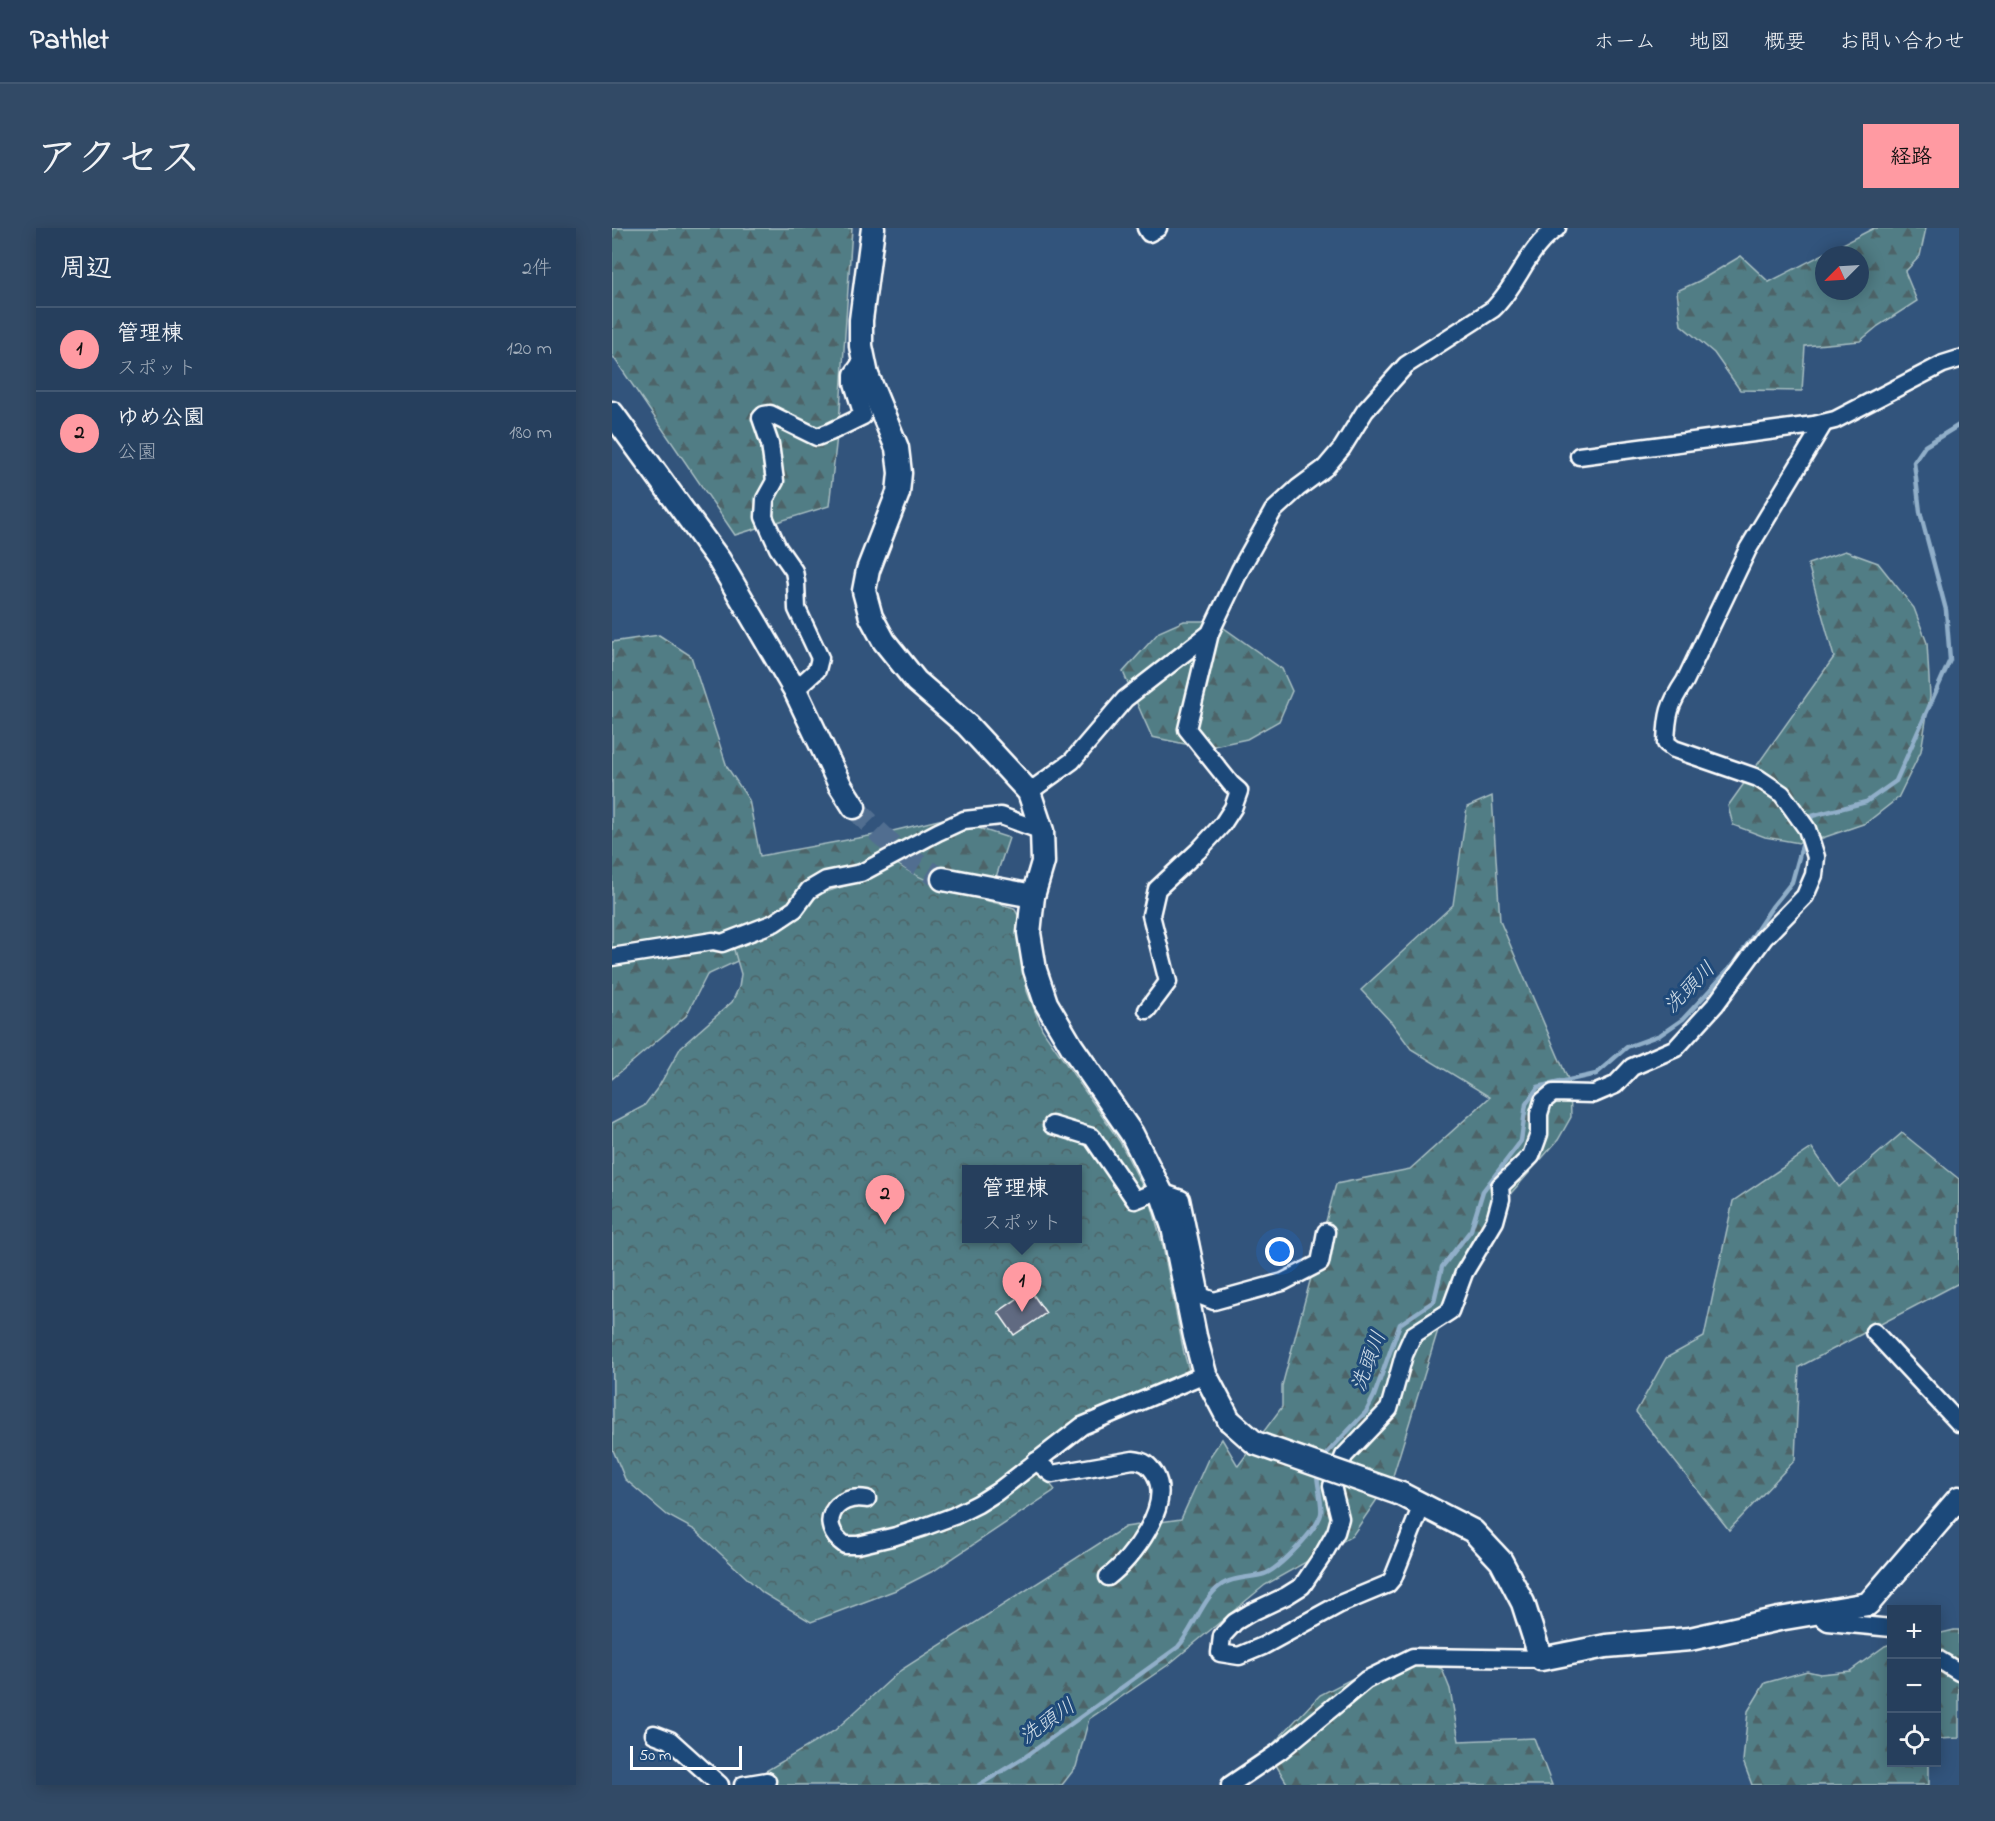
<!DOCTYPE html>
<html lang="ja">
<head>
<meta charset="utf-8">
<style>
	:root { --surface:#263f5d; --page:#324a66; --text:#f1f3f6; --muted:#a4afbc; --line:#425872; --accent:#ff9aa2 }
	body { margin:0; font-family:"Indie Flower","Klee One",sans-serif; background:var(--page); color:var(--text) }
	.controls { position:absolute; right:18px; bottom:18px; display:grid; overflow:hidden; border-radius:0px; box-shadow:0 3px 15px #0003 }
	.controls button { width:54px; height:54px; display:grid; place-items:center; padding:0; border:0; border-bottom:2px solid var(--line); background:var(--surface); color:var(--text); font:30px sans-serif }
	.compass { position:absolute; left:1203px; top:18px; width:54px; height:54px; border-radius:50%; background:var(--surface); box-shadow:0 3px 15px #0003; rotate:246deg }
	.scale { position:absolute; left:18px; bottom:15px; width:112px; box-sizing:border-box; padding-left:6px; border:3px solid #fff; border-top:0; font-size:16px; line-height:21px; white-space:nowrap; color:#fff; -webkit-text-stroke:4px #1f4a7a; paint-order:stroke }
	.you { position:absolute; left:668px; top:1024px; width:21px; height:21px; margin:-15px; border:4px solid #fff; border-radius:50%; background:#1a73e8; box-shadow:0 0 0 9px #1a73e833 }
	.badge { display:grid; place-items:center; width:39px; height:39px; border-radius:50%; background:var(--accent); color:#111; font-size:20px; font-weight:700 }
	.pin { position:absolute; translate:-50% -50px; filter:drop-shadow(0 2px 3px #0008) }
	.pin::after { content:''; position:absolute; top:32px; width:21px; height:18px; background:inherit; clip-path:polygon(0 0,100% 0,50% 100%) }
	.popup { position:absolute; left:350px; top:937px; width:120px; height:78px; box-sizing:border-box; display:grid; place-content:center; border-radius:0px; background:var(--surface); filter:drop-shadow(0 2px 4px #0005); font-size:20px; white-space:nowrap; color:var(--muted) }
	.popup b { font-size:22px; color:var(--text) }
	.popup::after { content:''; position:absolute; left:50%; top:100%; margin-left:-12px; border:12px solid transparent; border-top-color:var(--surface) }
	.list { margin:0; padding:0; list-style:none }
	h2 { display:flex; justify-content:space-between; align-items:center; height:78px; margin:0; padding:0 24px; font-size:26px }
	h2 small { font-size:20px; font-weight:400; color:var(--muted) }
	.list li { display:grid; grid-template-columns:39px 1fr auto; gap:18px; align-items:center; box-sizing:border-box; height:84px; padding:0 24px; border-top:2px solid var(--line) }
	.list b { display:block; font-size:22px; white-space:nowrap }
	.list p { margin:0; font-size:20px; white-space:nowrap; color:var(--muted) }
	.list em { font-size:20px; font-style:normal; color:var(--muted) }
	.icon { flex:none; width:33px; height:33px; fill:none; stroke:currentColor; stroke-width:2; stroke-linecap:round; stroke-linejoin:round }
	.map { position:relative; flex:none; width:1347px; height:1557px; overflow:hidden; border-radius:0px }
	header { display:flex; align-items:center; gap:36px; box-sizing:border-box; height:84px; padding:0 30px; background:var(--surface); border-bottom:2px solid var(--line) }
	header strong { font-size:28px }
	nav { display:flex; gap:33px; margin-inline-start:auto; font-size:21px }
	.intro { display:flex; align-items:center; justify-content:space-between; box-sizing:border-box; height:144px; padding:0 36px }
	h1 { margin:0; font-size:42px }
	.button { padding:15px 27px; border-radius:0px; background:var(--accent); color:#111; font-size:21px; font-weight:700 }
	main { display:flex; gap:36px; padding:0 36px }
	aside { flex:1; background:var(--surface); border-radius:0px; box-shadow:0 3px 15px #0003 }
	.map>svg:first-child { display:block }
</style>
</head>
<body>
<header>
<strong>Pathlet</strong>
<nav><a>ホーム</a><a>地図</a><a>概要</a><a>お問い合わせ</a></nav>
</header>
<div class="intro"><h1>アクセス</h1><a class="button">経路</a></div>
<main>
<aside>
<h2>周辺<small>2件</small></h2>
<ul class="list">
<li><span class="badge">1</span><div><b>管理棟</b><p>スポット</p></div><em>120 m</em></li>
<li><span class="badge">2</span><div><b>ゆめ公園</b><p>公園</p></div><em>180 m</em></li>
</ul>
</aside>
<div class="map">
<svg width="1347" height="1557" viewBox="0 0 1347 1557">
	<defs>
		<pattern id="forest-firs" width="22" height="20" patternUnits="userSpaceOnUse" patternTransform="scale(1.5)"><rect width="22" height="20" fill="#517d85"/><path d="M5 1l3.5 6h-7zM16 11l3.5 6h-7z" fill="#4e6468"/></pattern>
		<pattern id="park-crowns" width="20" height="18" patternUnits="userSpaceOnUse" patternTransform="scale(1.5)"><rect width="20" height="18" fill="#517d85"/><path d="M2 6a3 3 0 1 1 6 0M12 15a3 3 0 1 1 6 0" fill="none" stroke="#4e6468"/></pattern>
	</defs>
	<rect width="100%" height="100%" fill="#32547c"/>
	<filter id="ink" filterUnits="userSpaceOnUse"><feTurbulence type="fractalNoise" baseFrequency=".0167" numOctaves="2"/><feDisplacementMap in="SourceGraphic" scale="12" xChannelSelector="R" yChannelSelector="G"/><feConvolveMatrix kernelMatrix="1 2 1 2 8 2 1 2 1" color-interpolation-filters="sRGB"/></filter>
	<g filter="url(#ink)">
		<g fill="url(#forest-firs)" stroke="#a8bec2" stroke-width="1.5" fill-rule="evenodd">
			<path d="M0 0H240L228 182 217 278 123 307 0 127Z"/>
			<path d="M1262 0H1314L1308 28 1293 44 1305 73 1266 98 1248 113 1193 118 1190 163 1128 162 1102 125 1069 97 1065 63 1087 53 1129 28 1157 54ZM1212 27H1248V63H1212Z"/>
			<path d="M1233 323 1266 335 1302 380 1315 415 1318 468 1309 523 1286 570 1254 595 1193 616 1153 609 1121 597 1116 578 1222 429 1196 336Z"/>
			<path d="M572 393H602L670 441 680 463 667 493 635 511 592 520 540 509 511 444 547 404Z"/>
			<path d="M47 407 79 428 115 539 137 572 148 628 268 606 335 590 397 610 357 730 218 690 95 747 74 788 0 851V414Z"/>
			<path d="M880 568 888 693 958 856 959 889 946 912 877 990 849 1040 826 1102 781 1248 740 1308 653 1357 556 1437 477 1491 464 1539 450 1557H130L222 1503 289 1442 513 1299 569 1291 596 1231 610 1211 626 1238 670 1179V1158L724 956 798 941 878 869 799 821 780 795 749 762 841 677 855 579Z"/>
			<path d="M1290 905 1347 951V1055L1187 1139 1183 1232 1117 1302 1024 1184 1054 1130 1092 1109 1121 973 1200 920 1227 959Z"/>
			<path d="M1342 1402H1347V1510L1325 1511V1406Z"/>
			<path d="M1279 1416 1280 1534 1317 1535V1557H1140L1131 1533 1136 1483 1153 1455 1195 1443 1208 1446 1238 1443 1273 1418Z"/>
			<path d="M790 1425 830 1441 838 1461 847 1513 922 1510 940 1557H676L655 1522 708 1467Z"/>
		</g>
		<path fill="url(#park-crowns)" stroke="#a8bec2" stroke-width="1.5" fill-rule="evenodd" d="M285 636C319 659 362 669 402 680L409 692V722L415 763 430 801 508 914 539 975 551 1019 572 1125 582 1160 474 1206 427 1242 443 1262 323 1342 284 1362 199 1394 151 1365 83 1302 55 1287 13 1251 1 1222 0 895 32 878 47 858 69 819 120 774 127 759 129 746 120 715 178 695 203 670 211 665 260 649ZM354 942H466V1010H354Z"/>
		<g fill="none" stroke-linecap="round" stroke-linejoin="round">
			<g stroke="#91afc9" stroke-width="4.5">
				<path d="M1197 597 1200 588 1254 574 1284 553 1338 432 1334 382 1308 284 1302 234 1313 218 1347 197"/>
				<path d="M711 1232 715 1225 754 1184 762 1168 788 1096 822 1073 830 1039 859 1002 871 963 909 913 914 876 926 859 984 846 1015 819 1048 807 1071 791 1123 735 1160 679 1180 654 1192 611"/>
				<path d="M367 1557 413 1529 566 1419C580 1403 592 1369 608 1358 619 1349 639 1350 652 1346 666 1342 706 1300 709 1286 711 1277 705 1256 705 1245"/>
			</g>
		</g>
		<path fill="#606a81" stroke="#fff" stroke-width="1.5" d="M418 1062 434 1085 402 1107 386 1084Z"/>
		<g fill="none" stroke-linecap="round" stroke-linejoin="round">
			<path stroke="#516e90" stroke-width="22" stroke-dasharray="22 11" stroke-linecap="butt" d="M242 579C272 611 291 630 331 651"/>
			<g stroke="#fff" stroke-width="21">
				<g id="street">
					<path d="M534 0 537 5 546 0"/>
					<path d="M967 228 1202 197 1223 192 1331 136 1347 131"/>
					<path d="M183 462 205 442 208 430 185 381 184 354 182 343 166 320 152 289 153 271 163 253 158 216 149 190 152 187 158 186 205 209 218 204 251 188 241 155V146L251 132"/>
					<path d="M417 564 460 533 513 471 598 405 628 342 661 283 686 260 713 240 730 220 753 183 794 137 881 81C906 57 915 20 945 0"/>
					<path d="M0 729 101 713 110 715 162 695 183 681 197 662 214 652 249 645 326 604 352 592 389 588 430 603"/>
					<path d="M535 782 556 754 539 687 545 661 586 623 610 597 621 580 627 563 619 556 575 501 598 405"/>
					<path d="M440 897 480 909 523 972 548 962"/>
					<path d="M549 964 569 971 589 1068 602 1073 671 1054 708 1035 714 1004"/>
					<path d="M1262 1104 1347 1195"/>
					<path d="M424 1233 440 1246 521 1232C533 1233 537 1237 543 1246 561 1278 520 1331 496 1349"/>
					<path d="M255 1271C222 1265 204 1297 233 1317H246L284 1308 312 1299 342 1288 366 1276 385 1264 470 1198 593 1146"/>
					<path d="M810 1277 781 1350 776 1356 728 1376 651 1418 627 1428 608 1425 610 1408 623 1394 638 1385 674 1368 690 1358 711 1327 724 1304 728 1290 720 1258 732 1228 777 1181 792 1127 801 1107 838 1083 852 1045 883 993 889 971 888 958 919 928 927 906V886L931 873 941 865 982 866 1003 857 1020 839 1064 820 1103 777 1152 710 1193 668 1202 647 1204 629 1195 601 1170 566 1146 550 1062 521 1054 515C1055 486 1057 477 1073 453L1136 321 1212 195"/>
					<path d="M1205 1386 1216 1394 1280 1400"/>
					<path d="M1324 1430 1347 1444"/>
					<path d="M42 1506 58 1512 108 1557"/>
					<path d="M131 1557 155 1553"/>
					<path d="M618 1557 668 1523 754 1452 801 1429 929 1431"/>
				</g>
			</g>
			<g stroke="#fff" stroke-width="27">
				<g id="secondary">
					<path d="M261 0 249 92V118L255 147 285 220 288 245 286 265 256 342 252 363 259 389 272 413 304 453 355 497 417 564 430 603 431 634 421 668 417 705 423 742 434 775 460 819 520 906 549 964 561 999 583 1108 593 1146 617 1192"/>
					<path d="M0 185 107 332 183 462 228 557 242 579"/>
					<path d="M331 651 421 668"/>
					<path d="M789 1266 861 1303 889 1333 911 1375 929 1431 994 1418 1078 1411 1167 1391 1256 1376 1347 1270"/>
				</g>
			</g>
			<use href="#street" stroke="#1f4a7a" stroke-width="16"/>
			<use href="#secondary" stroke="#1f4a7a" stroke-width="22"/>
			<g stroke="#fff" stroke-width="27" stroke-linecap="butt">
				<path id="secondary-bridge" d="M617 1192 643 1215 789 1266"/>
			</g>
			<use href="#secondary-bridge" stroke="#1f4a7a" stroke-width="22"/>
		</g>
	</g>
	<g text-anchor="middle" stroke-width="6" stroke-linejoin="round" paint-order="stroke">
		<g font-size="21" font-style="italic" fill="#d1dee8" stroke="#1f4a7a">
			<text transform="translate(1077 759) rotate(-45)" y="7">洗頭川</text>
			<text transform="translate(756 1133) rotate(-69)" y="7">洗頭川</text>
			<text transform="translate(435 1493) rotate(-35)" y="7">洗頭川</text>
		</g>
	</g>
</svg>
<div class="controls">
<button>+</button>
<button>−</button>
<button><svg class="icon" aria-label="locate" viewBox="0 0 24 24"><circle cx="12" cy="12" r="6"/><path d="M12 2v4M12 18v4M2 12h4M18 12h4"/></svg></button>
</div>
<svg class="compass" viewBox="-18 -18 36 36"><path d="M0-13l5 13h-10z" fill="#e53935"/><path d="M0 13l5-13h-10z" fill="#a4afbc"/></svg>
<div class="scale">50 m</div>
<div class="you"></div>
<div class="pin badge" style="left:410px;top:1084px">1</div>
<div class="popup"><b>管理棟</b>スポット</div>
<div class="pin badge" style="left:273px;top:997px">2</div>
</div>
</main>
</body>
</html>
